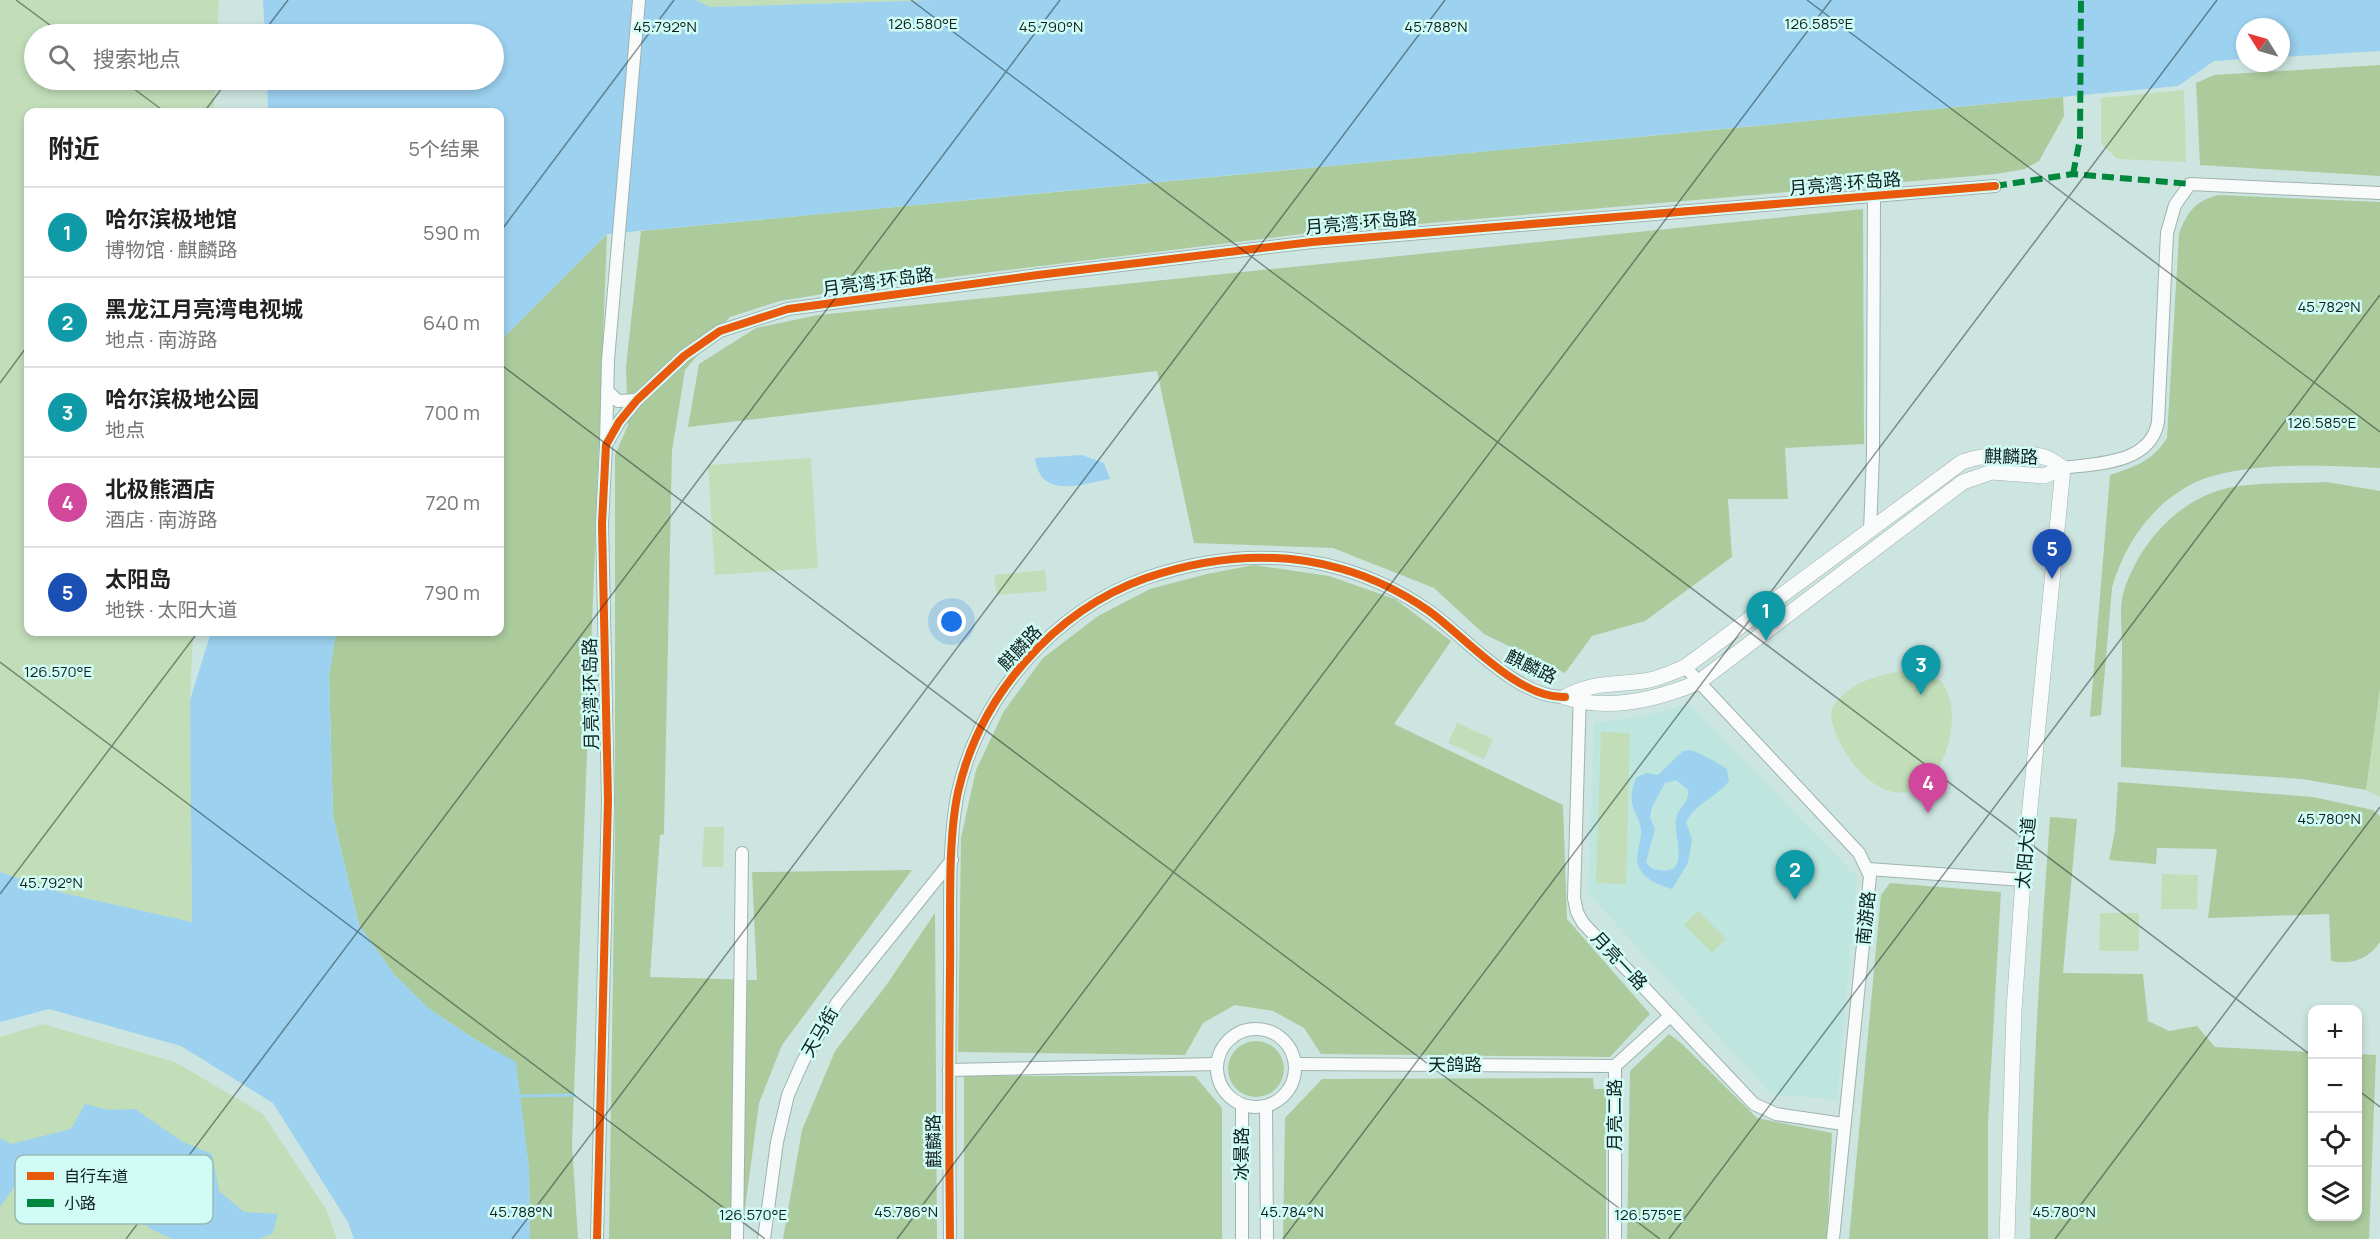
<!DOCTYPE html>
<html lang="zh">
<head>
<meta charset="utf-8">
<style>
	:root { --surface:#fff; --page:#f2f2f2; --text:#222; --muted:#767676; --line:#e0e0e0; --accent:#db2777 }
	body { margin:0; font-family:Manrope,"Noto Sans SC",sans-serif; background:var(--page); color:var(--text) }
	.controls { position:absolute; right:18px; bottom:18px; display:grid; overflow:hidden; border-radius:12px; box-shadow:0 3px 9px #0003 }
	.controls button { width:54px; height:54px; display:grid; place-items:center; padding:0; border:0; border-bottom:2px solid var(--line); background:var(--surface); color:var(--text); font:30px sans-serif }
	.compass { position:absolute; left:2236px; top:18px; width:54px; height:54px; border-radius:50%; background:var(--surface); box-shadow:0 3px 9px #0003; rotate:307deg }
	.you { position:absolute; left:952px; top:622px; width:21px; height:21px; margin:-15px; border:4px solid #fff; border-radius:50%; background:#1a73e8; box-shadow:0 0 0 9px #1a73e833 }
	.badge { display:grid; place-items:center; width:39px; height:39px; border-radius:50%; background:var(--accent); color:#fff; font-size:20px; font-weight:700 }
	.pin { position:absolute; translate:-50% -50px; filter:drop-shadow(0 2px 3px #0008) }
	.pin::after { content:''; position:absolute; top:32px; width:21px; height:18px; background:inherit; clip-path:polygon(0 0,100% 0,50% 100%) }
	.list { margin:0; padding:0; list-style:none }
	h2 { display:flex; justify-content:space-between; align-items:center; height:78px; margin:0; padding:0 24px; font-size:26px }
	h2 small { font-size:20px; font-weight:400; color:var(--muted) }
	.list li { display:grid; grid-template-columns:39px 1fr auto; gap:18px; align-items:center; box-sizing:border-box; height:90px; padding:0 24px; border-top:2px solid var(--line) }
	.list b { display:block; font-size:22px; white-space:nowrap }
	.list p { margin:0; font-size:20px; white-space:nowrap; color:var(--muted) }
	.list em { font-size:20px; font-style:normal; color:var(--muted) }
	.icon { flex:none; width:33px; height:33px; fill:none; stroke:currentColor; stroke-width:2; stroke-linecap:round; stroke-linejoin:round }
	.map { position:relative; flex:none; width:2380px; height:1239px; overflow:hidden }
	.search { position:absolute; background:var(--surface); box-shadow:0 3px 9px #0003; left:24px; top:24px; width:480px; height:66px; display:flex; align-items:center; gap:15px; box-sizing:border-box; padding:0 21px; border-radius:33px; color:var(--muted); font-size:22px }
	.panel { position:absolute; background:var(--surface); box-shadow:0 3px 9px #0003; left:24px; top:108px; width:480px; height:528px; border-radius:12px }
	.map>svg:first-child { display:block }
</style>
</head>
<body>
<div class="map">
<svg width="2380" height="1239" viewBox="0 0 2380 1239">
	<rect width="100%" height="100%" fill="#cde5e1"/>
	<path fill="#bee6df" d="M1689 703 1857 877 1837 1100 1771 1094 1588 893 1594 723 1645 716Z"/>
	<g fill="#c1deb9">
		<path d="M0 0H219L217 34H34V80H215L214 112H28V632H193L190 700 192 922 63 893 0 872Z"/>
		<path d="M696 0H936L710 7Z"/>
		<path d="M2184 90 2186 162 2117 159 2101 143V98Z"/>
		<path d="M811 458 818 568 715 575 708 465Z"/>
		<path d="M1045 570 1047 591 997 595 994 575Z"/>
		<path d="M1904 671 1940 680C1965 708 1948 780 1911 791 1873 803 1832 745 1831 712 1841 685 1878 674 1904 671Z"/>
		<path d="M2380 689V797L2366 790Z"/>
		<path d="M1457 723 1493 739 1484 759 1448 743Z"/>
		<path d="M1601 732 1630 733 1626 884 1596 883Z"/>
		<path d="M704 827H724L723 867H702Z"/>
		<path d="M2162 874 2198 875 2197 909H2161Z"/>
		<path d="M1698 911 1726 939 1712 953 1684 925Z"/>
		<path d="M2100 913H2139V951H2099Z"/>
		<path d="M43 1024 175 1062 263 1114 326 1209 337 1239H0V1037Z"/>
	</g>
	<g fill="#abcb9d">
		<path d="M2380 65V176L2200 165 2196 83 2214 75Z"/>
		<path d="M2063 97 2064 116 2039 161 2025 169 1996 174 1302 234 854 289 780 301 730 317 685 370 672 451 664 834 660 835 650 977 757 980 752 872 912 870 782 1045 759 1103 741 1239H609L615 837V455L628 425 626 367 641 231Z"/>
		<path d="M2218 195 2380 202V468C2329 465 2240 461 2194 483 2153 503 2124 544 2112 588L2101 715 2090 717 2110 475C2134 467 2153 461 2167 438L2179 234C2187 212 2195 201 2218 195Z"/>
		<path d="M1863 209 1864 444 1785 448 1788 499H1728L1732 557 1645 621 1592 636 1565 673 1484 634 1434 588 1333 548 1194 543 1157 371 688 427 699 364 756 328 818 315Z"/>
		<path d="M607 234 572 1144 578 1239H530L529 1169 515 1062 473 1038 428 1008 393 973 359 925 333 816 329 675 336 632H500V341Z"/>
		<path d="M2327 482 2380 491V689L2366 790 2302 779 2121 767C2121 726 2122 685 2122 644 2122 629 2119 609 2123 594 2136 550 2170 508 2214 492 2245 481 2293 484 2327 482Z"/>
		<path d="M1254 565 1329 576 1395 599 1451 641 1394 724 1563 805 1567 919 1650 1014 1610 1057 1321 1054 1304 1028 1273 1011 1235 1005 1203 1023 1185 1055 958 1052 961 838 976 770 1004 711 1043 658 1098 616 1150 589 1207 574Z"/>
		<path d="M2118 782 2313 797 2373 810 2380 816V942C2367 960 2352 965 2331 961L2329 914 2208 918 2217 849 2157 848 2156 864 2109 860 2115 831Z"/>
		<path d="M2050 817 2077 819 2063 973 2143 974 2148 1021 2169 1031 2197 1026 2215 1047 2312 1052V1216H2358V1054L2376 1055 2369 1239H2030C2031 1098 2040 957 2050 817Z"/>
		<path d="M1890 883 2001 892 1988 1122V1239H1849L1881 895Z"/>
		<path d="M935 913 937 1239H783L802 1130 835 1051 885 987Z"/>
		<path d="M1669 1034 1681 1043 1757 1118 1832 1133 1827 1239H1627L1630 1071Z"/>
		<circle cx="1256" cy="1069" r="28"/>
		<path d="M964 1076H1195L1222 1108V1239H964Z"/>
		<path d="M1593 1078 1594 1089H1606V1239H1283L1285 1118 1322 1079Z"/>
	</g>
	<g fill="#9cd1ef" fill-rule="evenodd">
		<path d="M263 0H696L710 7 936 0H2380V51L2281 57V27H2245V59L2214 61 2178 86 607 234 500 341V112H268L267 80H494V34H265Z"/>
		<path d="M1082 455 1104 463 1110 479C1082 484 1040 500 1035 458Z"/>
		<path d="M211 632H336L329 675 333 816 359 925 393 973 428 1008 473 1038 516 1062 529 1169 530 1239H354L348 1222 273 1103 181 1046 49 1009 0 1022V872L63 893 192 922 190 700Z"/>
		<path d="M1690 750C1701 753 1716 762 1727 769L1729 781C1716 798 1696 802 1686 822L1692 839 1688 863 1672 889C1662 886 1647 881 1641 871 1633 859 1640 847 1641 835 1643 814 1622 808 1637 777L1647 773 1658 775 1683 751ZM1676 780 1688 790C1690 803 1678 807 1676 819 1673 834 1692 877 1658 870 1652 869 1649 867 1646 862L1655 829 1650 817 1652 807 1665 783Z"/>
		<path d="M85 1104 109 1110 135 1109 183 1142 212 1154 219 1191 244 1212 278 1214 273 1233 260 1239H172L153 1230 76 1181 61 1183 38 1170 24 1173 0 1207V1138L11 1144 71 1129Z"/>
	</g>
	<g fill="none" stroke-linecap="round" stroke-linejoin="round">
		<path stroke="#9cd1ef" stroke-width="3" d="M520 1096 574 1095"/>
		<g stroke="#9fb2b0" stroke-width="14">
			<g id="minor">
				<path d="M607 391 618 401 637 400"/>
				<path d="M606 444 608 360 639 0"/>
				<path d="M2063 468C2099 463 2150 464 2158 422L2167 233 2175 205 2190 184 2380 193"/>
				<path d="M1870 531 1873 454 1874 197"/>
				<path d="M1685 667 1859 853 1870 876 1833 1239"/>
				<path d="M1580 692 1574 898 1577 912 1583 923 1754 1104 1776 1114 1843 1124"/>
				<path d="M1868 869 2023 880"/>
				<circle cx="1256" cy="1068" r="39"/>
				<path d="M1295 1064 1615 1066"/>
				<path d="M949 1070 1217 1064"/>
				<path d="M1242 1105V1239"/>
				<path d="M1266 1106 1267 1239"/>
				<path d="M597 1239 608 800 602 524 606 445 619 422 637 400 684 356 720 331 788 309 1038 275 1312 242 1995 186"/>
				<path d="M737 1239 742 853"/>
				<path d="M764 1239 777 1142 788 1095 803 1061 837 1003 952 860"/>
				<path d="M950 1239C949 1150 949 1062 950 973 951 918 947 844 958 792 980 695 1054 611 1146 578 1211 556 1276 550 1342 569 1373 578 1403 593 1429 611 1465 637 1518 699 1565 697"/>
				<path d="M1615 1239V1066L1670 1016"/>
			</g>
		</g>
		<g stroke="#9fb2b0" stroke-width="16">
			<g id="major">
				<path d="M1565 697C1591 682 1615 685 1644 681 1658 679 1671 673 1685 667L1962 462C1980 455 2028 450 2047 458 2053 460 2058 465 2063 468"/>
				<path d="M1565 697C1608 712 1658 699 1699 682L1963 482 1992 472 2044 476 2063 468"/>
				<path d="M2007 1239 2014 1010 2023 880 2063 468"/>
			</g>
		</g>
		<use href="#minor" stroke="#f8fbfa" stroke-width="12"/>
		<use href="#major" stroke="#f8fbfa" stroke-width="15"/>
		<g stroke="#00873e" stroke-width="6" stroke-dasharray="12 6" stroke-linecap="butt">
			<path d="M2073 174 2080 139 2081 0"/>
			<path d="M1995 186 2073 174 2190 184"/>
		</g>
		<g stroke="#d0fcf5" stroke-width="11">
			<g id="cycleway">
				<path d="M597 1239 608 800 602 524 606 445 619 422 637 400 684 356 720 331 788 309 1038 275 1312 242 1995 186"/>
				<path d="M950 1239C949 1150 949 1062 950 973 951 918 947 844 958 792 980 695 1054 611 1146 578 1211 556 1276 550 1342 569 1373 578 1403 593 1429 611 1465 637 1518 699 1565 697"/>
			</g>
		</g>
		<use href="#cycleway" stroke="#e8590c" stroke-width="8"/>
	</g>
	<path fill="none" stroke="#10201e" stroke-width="1.5" stroke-opacity="0.45" d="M16 0 62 34M911 0 2312 1056M1807 0 2380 432M262 34 288 0M122 80 165 112M204 112 228 80M500 232 674 0M500 364 1660 1239M0 383 28 345M0 662 765 1239M0 894 198 632M2358 1090 2380 1107M126 1239 1060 0M512 1239 1445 0M897 1239 1831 0M1283 1239 2217 0M1669 1239 2380 295M2055 1239 2380 807"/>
	<g text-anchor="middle" stroke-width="5" stroke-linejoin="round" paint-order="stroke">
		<g font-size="18" fill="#10201e" stroke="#d0fcf5">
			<text transform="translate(1845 184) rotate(-5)" y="6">月亮湾·环岛路</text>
			<text transform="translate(1361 223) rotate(-5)" y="6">月亮湾·环岛路</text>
			<text transform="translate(878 282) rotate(-8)" y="6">月亮湾·环岛路</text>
			<text transform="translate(2011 457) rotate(1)" y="6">麒麟路</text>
			<text transform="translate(1020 648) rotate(-47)" y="6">麒麟路</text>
			<text transform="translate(1531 667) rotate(26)" y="6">麒麟路</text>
			<text transform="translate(591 694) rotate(-91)" y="6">月亮湾·环岛路</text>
			<text transform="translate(2026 853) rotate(-85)" y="6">太阳大道</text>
			<text transform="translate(1866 918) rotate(-84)" y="6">南游路</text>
			<text transform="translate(1619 961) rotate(47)" y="6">月亮一路</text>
			<text transform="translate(820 1032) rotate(-60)" y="6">天马街</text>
			<text x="1455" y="1071">天鸽路</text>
			<text transform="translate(1615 1115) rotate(-90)" y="6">月亮二路</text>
			<text transform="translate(934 1141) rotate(-91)" y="6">麒麟路</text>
			<text transform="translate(1242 1154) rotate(-90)" y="6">冰景路</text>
		</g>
	</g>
	<rect x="15" y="1155" width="198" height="69" rx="9" fill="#d0fcf5" stroke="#96bab4" stroke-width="1.5"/>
	<rect x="27" y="1172" width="27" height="8" fill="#e8590c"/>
	<rect x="27" y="1199" width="27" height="8" fill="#00873e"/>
	<g font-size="16" fill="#10201e">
		<text x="64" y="1182">自行车道</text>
		<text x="64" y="1209">小路</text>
	</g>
	<g font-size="15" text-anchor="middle" fill="#10201e" stroke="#d0fcf5" stroke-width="5" stroke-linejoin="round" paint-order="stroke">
		<text x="923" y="29">126.580°E</text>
		<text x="1819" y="29">126.585°E</text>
		<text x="665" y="32">45.792°N</text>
		<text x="1051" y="32">45.790°N</text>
		<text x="1436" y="32">45.788°N</text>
		<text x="2329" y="312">45.782°N</text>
		<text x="2322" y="428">126.585°E</text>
		<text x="58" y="677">126.570°E</text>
		<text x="2329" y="824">45.780°N</text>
		<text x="51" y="888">45.792°N</text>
		<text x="521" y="1217">45.788°N</text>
		<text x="906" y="1217">45.786°N</text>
		<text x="1292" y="1217">45.784°N</text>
		<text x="2064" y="1217">45.780°N</text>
		<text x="753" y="1220">126.570°E</text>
		<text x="1648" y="1220">126.575°E</text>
	</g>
</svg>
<div class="controls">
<button>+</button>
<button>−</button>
<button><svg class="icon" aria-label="locate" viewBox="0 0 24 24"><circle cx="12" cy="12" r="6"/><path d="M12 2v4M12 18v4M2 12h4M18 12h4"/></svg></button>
<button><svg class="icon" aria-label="layers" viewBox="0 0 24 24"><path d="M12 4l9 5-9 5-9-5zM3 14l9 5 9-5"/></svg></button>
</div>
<svg class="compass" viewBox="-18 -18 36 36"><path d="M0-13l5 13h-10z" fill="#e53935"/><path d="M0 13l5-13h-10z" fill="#767676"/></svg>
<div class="you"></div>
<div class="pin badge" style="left:1766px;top:641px;background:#0f9aa8">1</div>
<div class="pin badge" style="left:1795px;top:900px;background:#0f9aa8">2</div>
<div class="pin badge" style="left:1921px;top:695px;background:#0f9aa8">3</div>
<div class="pin badge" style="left:1928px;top:813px;background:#d1479c">4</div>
<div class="pin badge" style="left:2052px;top:579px;background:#1a4fb4">5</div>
<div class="search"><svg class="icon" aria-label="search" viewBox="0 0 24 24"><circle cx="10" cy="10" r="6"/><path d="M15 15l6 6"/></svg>搜索地点</div>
<section class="panel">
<h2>附近<small>5个结果</small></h2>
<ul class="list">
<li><span class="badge" style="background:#0f9aa8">1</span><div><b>哈尔滨极地馆</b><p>博物馆 · 麒麟路</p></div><em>590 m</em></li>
<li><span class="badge" style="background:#0f9aa8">2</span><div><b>黑龙江月亮湾电视城</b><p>地点 · 南游路</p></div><em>640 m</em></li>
<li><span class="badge" style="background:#0f9aa8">3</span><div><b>哈尔滨极地公园</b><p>地点</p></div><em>700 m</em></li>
<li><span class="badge" style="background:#d1479c">4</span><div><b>北极熊酒店</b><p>酒店 · 南游路</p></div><em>720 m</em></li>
<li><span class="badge" style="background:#1a4fb4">5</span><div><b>太阳岛</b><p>地铁 · 太阳大道</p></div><em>790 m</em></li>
</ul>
</section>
</div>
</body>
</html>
